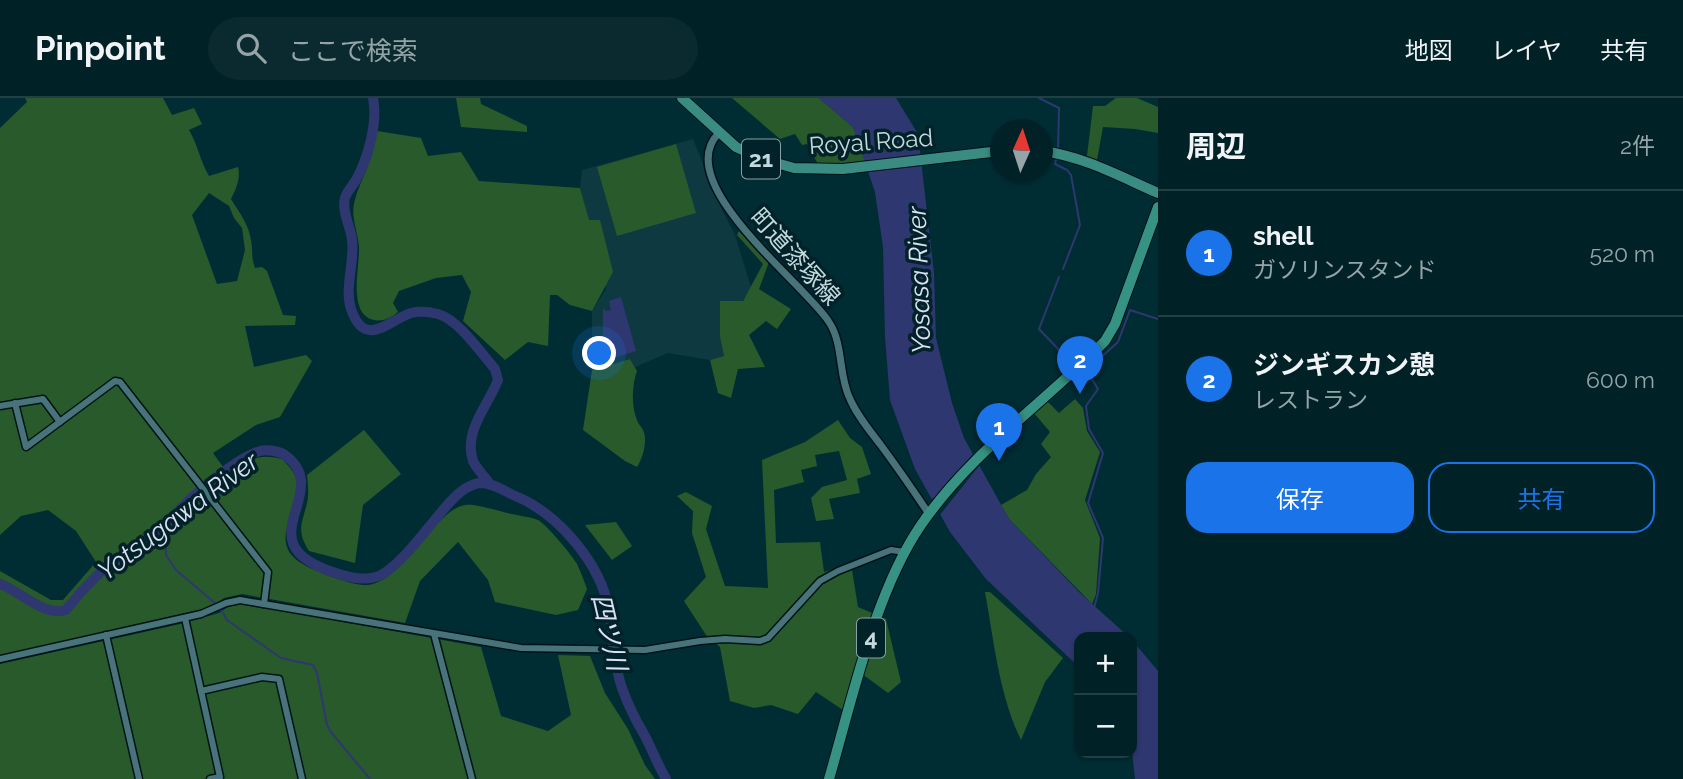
<!DOCTYPE html>
<html lang="ja">
<head>
<meta charset="utf-8">
<style>
	:root { --surface:#002227; --page:#0a2a2f; --text:#f1f3f6; --muted:#95a4a7; --line:#223f44; --accent:#1a73e8 }
	body { margin:0; font-family:Raleway,"Noto Sans JP",sans-serif; background:var(--page); color:var(--text) }
	.controls { position:absolute; right:21px; bottom:21px; display:grid; overflow:hidden; border-radius:14px; box-shadow:0 2px 5px #0004 }
	.controls button { width:63px; height:63px; display:grid; place-items:center; padding:0; border:0; border-bottom:2px solid var(--line); background:var(--surface); color:var(--text); font:35px sans-serif }
	.compass { position:absolute; left:990px; top:21px; width:63px; height:63px; border-radius:50%; background:var(--surface); box-shadow:0 2px 5px #0004; rotate:3deg }
	.you { position:absolute; left:600px; top:256px; width:24px; height:24px; margin:-18px; border:5px solid #fff; border-radius:50%; background:#1a73e8; box-shadow:0 0 0 10px #1a73e833 }
	.badge { display:grid; place-items:center; width:46px; height:46px; border-radius:50%; background:var(--accent); color:#fff; font-size:23px; font-weight:700 }
	.pin { position:absolute; translate:-50% -58px; filter:drop-shadow(0 2px 4px #0008) }
	.pin::after { content:''; position:absolute; top:37px; width:24px; height:21px; background:inherit; clip-path:polygon(0 0,100% 0,50% 100%) }
	.list { margin:0; padding:0; list-style:none }
	h2 { display:flex; justify-content:space-between; align-items:center; height:91px; margin:0; padding:0 28px; font-size:30px }
	h2 small { font-size:23px; font-weight:400; color:var(--muted) }
	.list li { display:grid; grid-template-columns:46px 1fr auto; gap:21px; align-items:center; box-sizing:border-box; height:126px; padding:0 28px; border-top:2px solid var(--line) }
	.list b { display:block; font-size:26px; white-space:nowrap }
	.list p { margin:0; font-size:23px; white-space:nowrap; color:var(--muted) }
	.list em { font-size:23px; font-style:normal; color:var(--muted) }
	.actions { display:flex; gap:14px; padding:21px 28px }
	.actions a { flex:1; padding:16px 0; border:2px solid var(--accent); border-radius:21px; text-align:center; font-size:24px; color:var(--accent) }
	.actions .main { background:var(--accent); color:#fff }
	.icon { flex:none; width:38px; height:38px; fill:none; stroke:currentColor; stroke-width:2; stroke-linecap:round; stroke-linejoin:round }
	.map { position:relative; flex:none; width:1158px; height:681px; overflow:hidden }
	header { display:flex; align-items:center; gap:42px; box-sizing:border-box; height:98px; padding:0 35px; background:var(--surface); border-bottom:2px solid var(--line) }
	header strong { font-size:33px }
	nav { display:flex; gap:38px; margin-inline-start:auto; font-size:24px }
	.search { width:490px; height:63px; background:var(--page); display:flex; align-items:center; gap:18px; box-sizing:border-box; padding:0 24px; border-radius:38px; color:var(--muted); font-size:26px }
	main { display:flex }
	aside { flex:1; background:var(--surface) }
	.map>svg:first-child { display:block }
</style>
</head>
<body>
<header>
<strong>Pinpoint</strong>
<div class="search"><svg class="icon" aria-label="search" viewBox="0 0 24 24"><circle cx="10" cy="10" r="6"/><path d="M15 15l6 6"/></svg>ここで検索</div>
<nav><a>地図</a><a>レイヤ</a><a>共有</a></nav>
</header>
<main>
<div class="map">
<svg width="1158" height="681" viewBox="0 0 1158 681">
	<rect width="100%" height="100%" fill="#002d34"/>
	<path fill="#0f3940" d="M693 41 720 108 735 137 751 189 720 239 724 258 710 262 668 255 635 269 630 261 592 272V213L606 191 580 90 582 72Z"/>
	<g fill="#285a2c" fill-rule="evenodd">
		<path d="M25 0H163L172 17 194 10 202 26 189 32C198 47 200 63 209 78L238 69C241 80 236 91 231 101 239 114 249 127 251 142 253 152 251 160 255 170L262 169 267 173 283 217 296 218 295 227 245 228 254 269 306 257 312 263 280 319 256 327 213 355 229 377C249 362 256 355 282 361 288 367 295 374 297 383 304 410 265 442 301 465 313 473 353 488 367 487 403 485 434 412 465 407 476 405 500 414 512 416 520 418 531 419 538 422 546 426 572 457 577 466 581 474 584 483 587 491L578 512 556 517 495 504 488 482 458 444 420 483 405 525 242 496 224 500 211 509 0 558V473L51 502H63L96 464 76 433 48 412 21 418 0 437V30L27 4ZM209 95 229 108 234 120 242 130 245 152 237 183 217 186 192 117Z"/>
		<path d="M456 0H480L481 6 527 28V34L461 29Z"/>
		<path d="M732 0H819L853 29 865 63 819 68 807 46 802 47 795 36 780 41Z"/>
		<path d="M1116 0H1137L1158 9V35L1135 31 1103 29 1097 62 1087 58 1093 8H1105Z"/>
		<path d="M377 33 421 40 428 58 461 54 479 83 580 90 589 122H600L613 174 592 213 570 207 557 197H550L548 248 528 244 505 262 463 223 471 194 462 177 436 180 399 193 393 205 398 214C391 220 383 224 374 222 347 216 360 169 359 149 358 135 351 119 354 106 357 91 364 79 369 65 373 55 375 44 377 33Z"/>
		<path d="M676 46 696 115 617 138 597 69Z"/>
		<path d="M739 133 769 164 759 191 791 211 777 231 766 223 749 237 765 269 738 271 731 300 718 295 710 262 724 258 720 239V203H743L763 166 737 137Z"/>
		<path d="M630 261 637 273C632 287 631 308 637 322 638 326 641 328 643 332 648 342 643 360 637 369L625 363 583 332 592 272Z"/>
		<path d="M1075 301 1083 310 1087 333 1100 354 1085 402 1100 440 1096 496 1092 506 1009 421 1001 407 1027 392 1036 376 1051 359 1041 346 1050 334 1034 315 1047 303 1059 315Z"/>
		<path d="M838 322 850 340 862 349 871 376 857 381 860 395 829 401 834 421 816 423 811 400 822 389 847 382 839 353 815 357 817 368 801 372 804 384 774 392 776 445 820 444 824 474 848 466 852 472 858 509 886 521 901 584 888 595 854 570 843 612 816 594 798 616 771 607 754 610 730 603 720 549 706 537 684 503 706 479 692 435 693 413 677 398 686 394 712 408 706 431 725 488 768 490 762 362 805 344Z"/>
		<path d="M364 332 401 376 363 407 355 465 309 453C296 432 302 426 307 405 309 396 308 386 307 377Z"/>
		<path d="M616 424 632 448 612 462 585 427Z"/>
		<path d="M985 494H990L1063 560 1045 584 1021 642C999 597 994 543 985 494Z"/>
		<path d="M244 506 481 549 501 618 548 633 571 617 558 557 590 558 605 595 628 631 645 667 655 681H0V566L180 526 219 515 229 508Z"/>
	</g>
	<g fill="#2f3770">
		<path d="M819 0H896L918 36 934 175 936 240 952 305 964 340 1009 421 1079 494 1129 539H1079V569L986 481 950 434 915 371 890 302 885 239 883 149 875 94 853 29Z"/>
		<path d="M621 199 636 253 603 263V210L606 213 611 212 609 203Z"/>
		<path d="M1132 542 1158 573V681H1135L1132 653Z"/>
	</g>
	<path fill="#002d34" d="M973 356 979 368 939 418 929 403 938 397Z"/>
	<g fill="none" stroke-linecap="round" stroke-linejoin="round">
		<g stroke="#2f3770" stroke-width="2">
			<path d="M1039 0 1059 10 1058 52"/>
			<path d="M1056 61 1055 66 1067 72 1071 77 1080 127 1063 171"/>
			<path d="M1059 179 1039 231 1062 255 1079 264"/>
			<path d="M1085 270 1098 291 1086 308 1089 331 1103 355 1088 405 1103 440 1098 495 1094 510"/>
			<path d="M1087 272 1118 244 1130 212 1158 221"/>
			<path d="M165 441 166 457 176 472 216 506"/>
			<path d="M220 510 227 522 281 560 313 567 317 575 327 627 331 634 370 681"/>
		</g>
		<g stroke="#2f3770" stroke-width="10">
			<path d="M373 0C378 25 368 60 356 82 352 89 347 93 345 100 341 113 351 129 352 142 355 164 344 190 351 211 365 252 389 222 411 215 419 213 430 214 438 216 459 222 481 255 495 271L498 282C488 308 463 333 473 363 476 370 485 379 490 386"/>
			<path d="M0 486C20 493 44 519 66 512 85 487 105 468 131 450 140 445 151 442 159 436 170 429 174 416 183 408 198 393 240 358 260 353 267 351 279 353 285 357 337 395 238 446 339 476 351 480 364 482 376 479 398 473 433 422 450 404 458 395 468 386 481 385 494 385 507 395 520 400 561 419 601 467 609 512 614 538 613 565 622 590 628 607 636 623 645 638 652 652 658 667 666 681"/>
		</g>
		<g stroke="#001317" stroke-width="9">
			<g id="minor">
				<path d="M15 305 26 349 115 283 120 284 268 474 264 506"/>
				<path d="M0 308 43 301 60 324"/>
				<path d="M185 520 220 679 210 681"/>
				<path d="M434 536 472 681"/>
				<path d="M106 537 139 681"/>
				<path d="M0 561 201 516 226 505 240 502 521 550 645 552 700 543 725 541 760 543 768 540 820 483 838 473 891 452 905 454"/>
				<path d="M201 593 262 579 279 581 302 681"/>
			</g>
		</g>
		<g stroke="#001317" stroke-width="10">
			<path id="tertiary" d="M719 35C669 84 805 186 829 224 844 247 838 277 850 301 857 317 869 332 880 346 897 369 913 392 929 416"/>
		</g>
		<g stroke="#001317" stroke-width="12">
			<g id="primary">
				<path d="M682 0 736 49 762 61 794 70 843 71 1000 53"/>
				<path d="M1042 53C1083 58 1121 79 1158 95"/>
			</g>
		</g>
		<g stroke="#001317" stroke-width="12">
			<path id="trunk" d="M829 681C852 602 875 494 921 427 971 354 1044 305 1105 243L1115 226 1158 109"/>
		</g>
		<use href="#minor" stroke="#48737a" stroke-width="6"/>
		<use href="#tertiary" stroke="#48737a" stroke-width="7"/>
		<use href="#primary" stroke="#3a8b82" stroke-width="10"/>
		<use href="#trunk" stroke="#369384" stroke-width="10"/>
	</g>
	<g text-anchor="middle" stroke-width="7" stroke-linejoin="round" paint-order="stroke">
		<g fill="#012228" stroke="#89a2a7" stroke-width="2">
			<rect x="742" y="41.5" width="38" height="39" rx="5"/>
			<rect x="857" y="520.5" width="28" height="39" rx="5"/>
		</g>
		<g font-size="23" font-weight="bold" fill="#c3d9dd">
			<text x="761" y="69">21</text>
			<text x="871" y="548">4</text>
		</g>
		<g font-size="24" fill="#c3d9dd" stroke="#012228">
			<text transform="translate(871 44) rotate(-4)" y="8">Royal Road</text>
			<text transform="translate(795 159) rotate(48)" y="8">町道漆塚線</text>
		</g>
		<g font-size="26" font-style="italic" fill="#dde1f4" stroke="#012228">
			<text transform="translate(919 182) rotate(-92)" y="9">Yosasa River</text>
			<text transform="translate(178 418) rotate(-37)" y="9">Yotsugawa River</text>
			<text transform="translate(609 534) rotate(77)" y="9">四ツ川</text>
		</g>
	</g>
</svg>
<div class="controls">
<button>+</button>
<button>−</button>
</div>
<svg class="compass" viewBox="-18 -18 36 36"><path d="M0-13l5 13h-10z" fill="#e53935"/><path d="M0 13l5-13h-10z" fill="#95a4a7"/></svg>
<div class="you"></div>
<div class="pin badge" style="left:999px;top:363px">1</div>
<div class="pin badge" style="left:1080px;top:296px">2</div>
</div>
<aside>
<h2>周辺<small>2件</small></h2>
<ul class="list">
<li><span class="badge">1</span><div><b>shell</b><p>ガソリンスタンド</p></div><em>520 m</em></li>
<li><span class="badge">2</span><div><b>ジンギスカン憩</b><p>レストラン</p></div><em>600 m</em></li>
</ul>
<div class="actions"><a class="main">保存</a><a>共有</a></div>
</aside>
</main>
</body>
</html>
